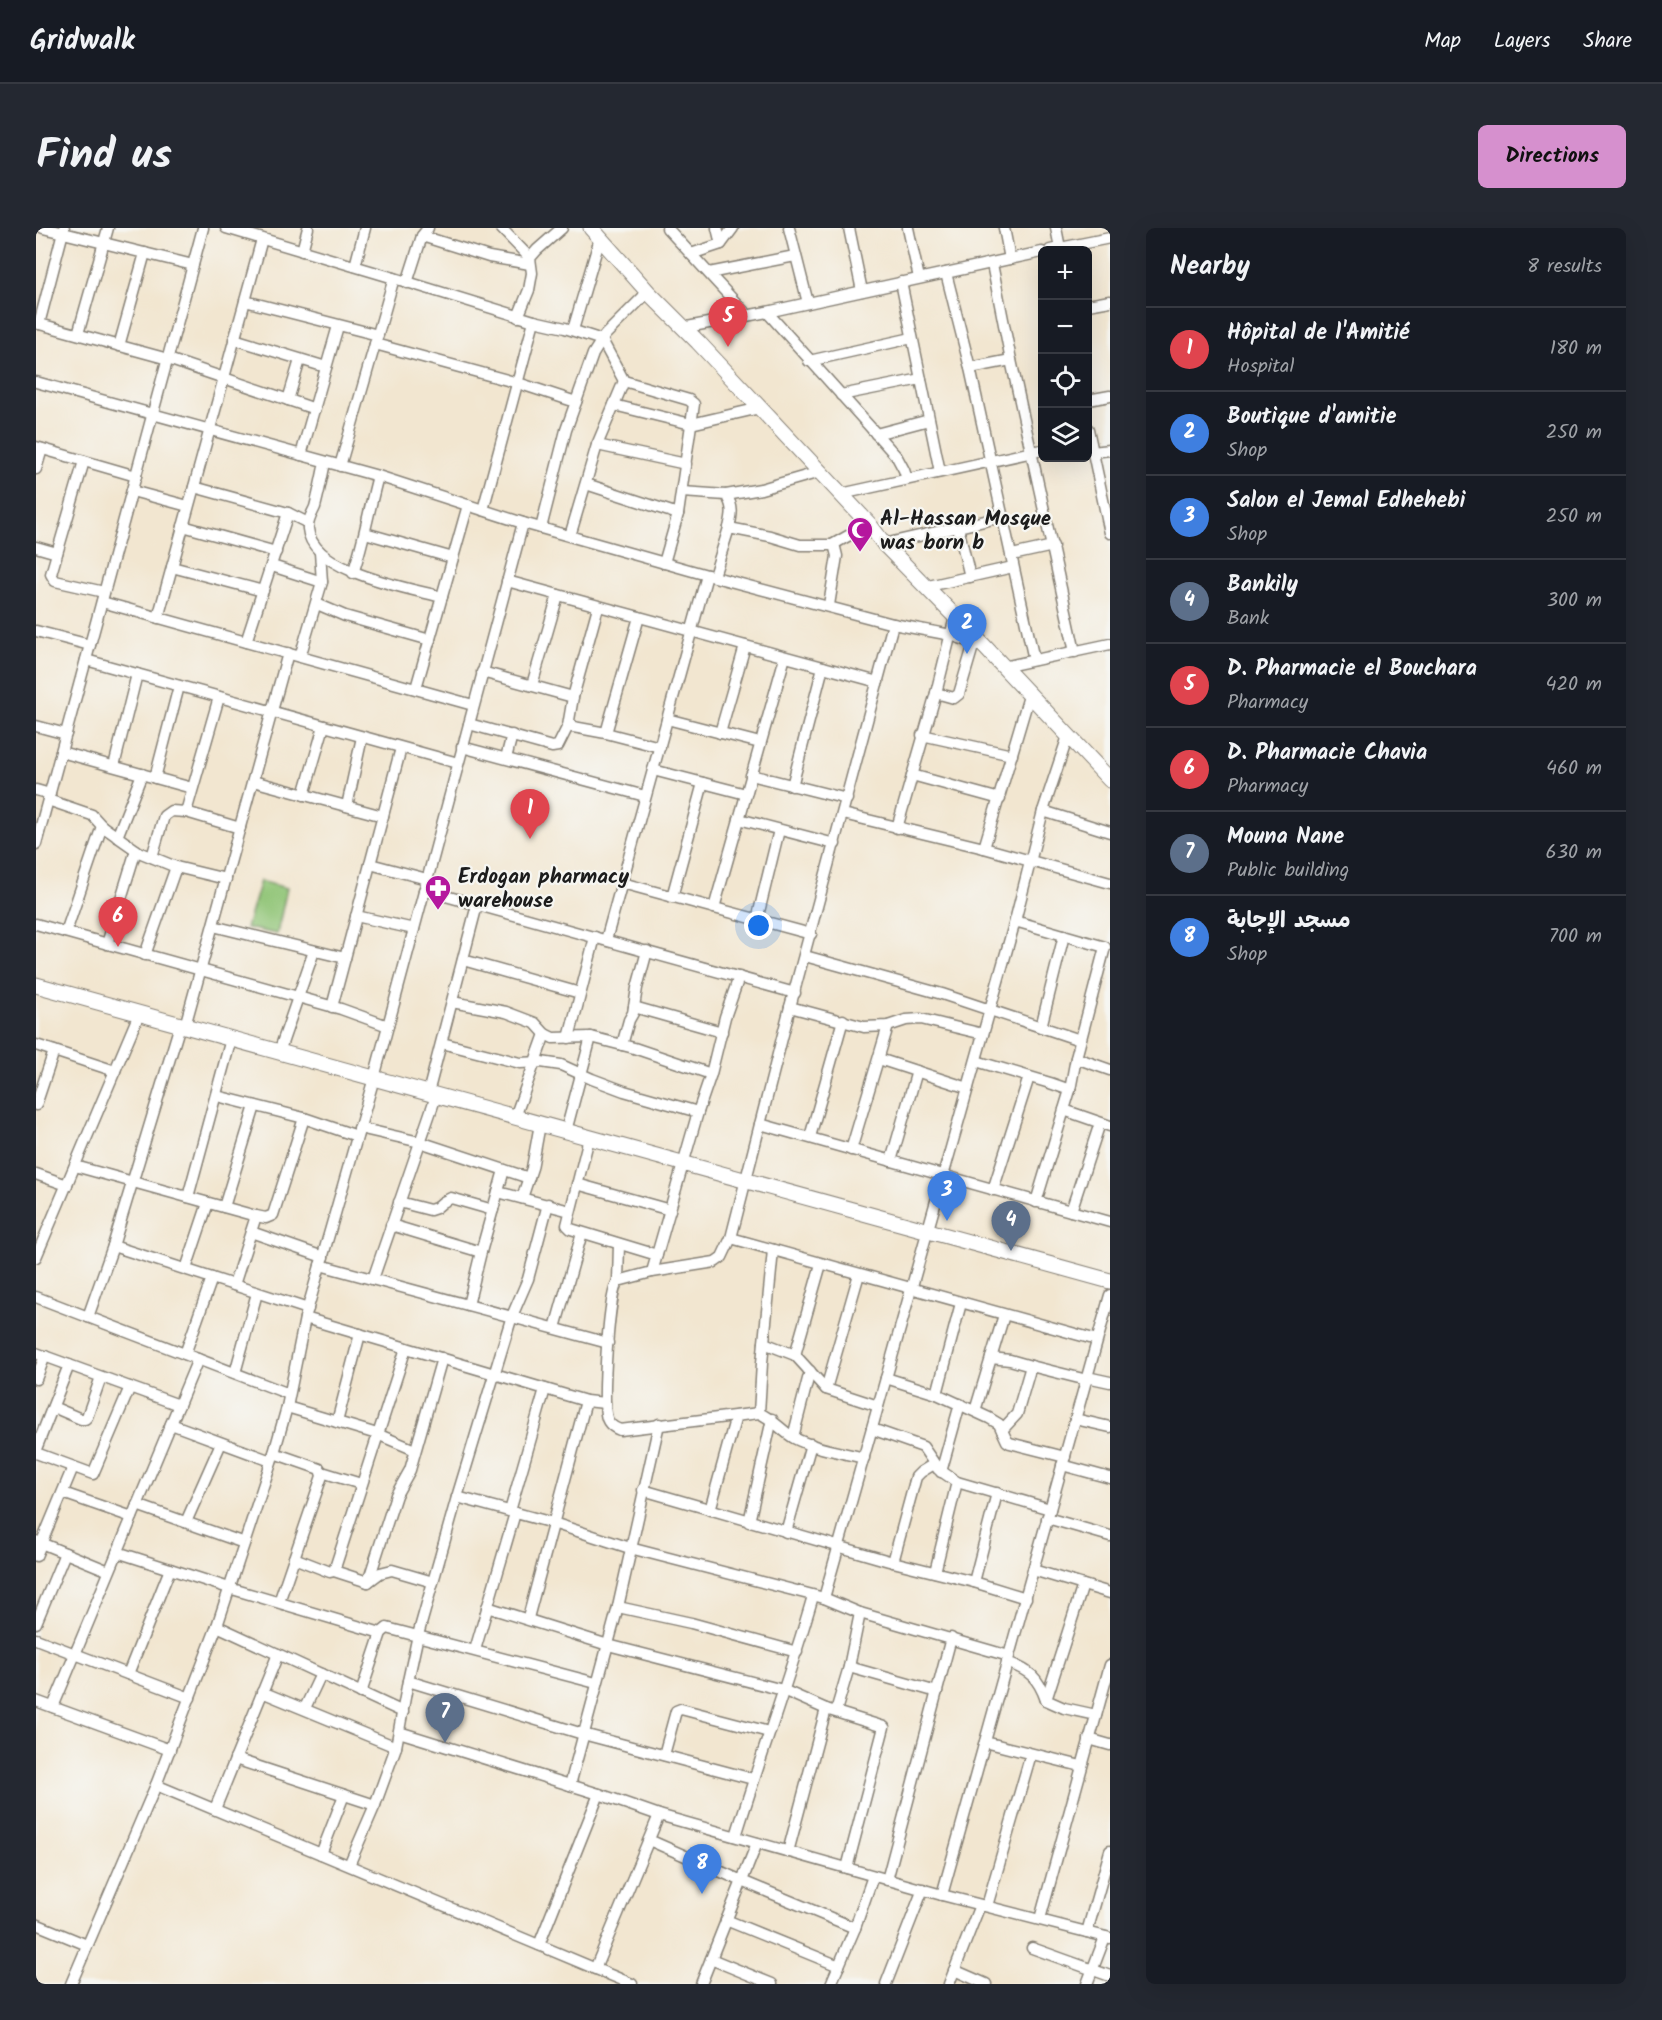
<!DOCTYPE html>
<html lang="en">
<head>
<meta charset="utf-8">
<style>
	:root { --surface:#171b24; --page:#242831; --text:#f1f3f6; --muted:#9ea1a6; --line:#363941; --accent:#d690ce }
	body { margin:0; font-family:Kalam,"Playpen Sans Arabic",sans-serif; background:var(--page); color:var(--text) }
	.controls { position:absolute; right:18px; top:18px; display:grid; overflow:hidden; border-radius:9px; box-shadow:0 6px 24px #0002 }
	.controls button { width:54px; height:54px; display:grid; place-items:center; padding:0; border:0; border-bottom:2px solid var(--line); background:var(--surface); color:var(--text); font:30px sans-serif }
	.you { position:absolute; left:723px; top:698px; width:21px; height:21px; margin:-15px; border:4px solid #fff; border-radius:50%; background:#1a73e8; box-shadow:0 0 0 9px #1a73e833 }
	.badge { display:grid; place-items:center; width:39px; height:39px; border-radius:50%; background:var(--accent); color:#fff; font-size:20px; font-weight:700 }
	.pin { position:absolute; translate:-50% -50px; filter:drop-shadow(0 2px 3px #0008) }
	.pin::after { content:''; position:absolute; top:32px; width:21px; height:18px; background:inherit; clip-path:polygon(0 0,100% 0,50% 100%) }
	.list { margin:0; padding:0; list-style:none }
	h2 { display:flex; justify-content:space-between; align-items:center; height:78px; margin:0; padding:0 24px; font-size:26px }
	h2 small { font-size:20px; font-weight:400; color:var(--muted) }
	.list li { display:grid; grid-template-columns:39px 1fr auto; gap:18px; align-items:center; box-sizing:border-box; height:84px; padding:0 24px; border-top:2px solid var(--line) }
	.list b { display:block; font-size:22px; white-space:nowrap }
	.list p { margin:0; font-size:20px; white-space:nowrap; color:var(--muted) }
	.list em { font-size:20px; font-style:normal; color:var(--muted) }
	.icon { flex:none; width:33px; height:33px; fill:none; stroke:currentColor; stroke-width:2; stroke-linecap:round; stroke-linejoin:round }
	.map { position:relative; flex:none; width:1074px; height:1756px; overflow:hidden; border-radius:9px }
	header { display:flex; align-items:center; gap:36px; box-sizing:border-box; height:84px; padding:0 30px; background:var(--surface); border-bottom:2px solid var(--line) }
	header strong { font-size:28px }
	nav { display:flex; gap:33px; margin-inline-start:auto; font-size:21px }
	.intro { display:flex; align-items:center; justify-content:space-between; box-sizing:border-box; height:144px; padding:0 36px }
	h1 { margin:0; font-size:42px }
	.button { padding:15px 27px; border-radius:9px; background:var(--accent); color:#111; font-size:21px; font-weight:700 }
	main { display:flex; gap:36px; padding:0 36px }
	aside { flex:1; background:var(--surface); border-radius:9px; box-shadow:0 6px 24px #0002 }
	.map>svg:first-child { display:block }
</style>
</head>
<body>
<header>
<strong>Gridwalk</strong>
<nav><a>Map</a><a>Layers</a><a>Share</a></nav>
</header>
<div class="intro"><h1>Find us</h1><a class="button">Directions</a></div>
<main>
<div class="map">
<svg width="1074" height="1756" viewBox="0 0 1074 1756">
	<rect width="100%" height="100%" fill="#f6f6f2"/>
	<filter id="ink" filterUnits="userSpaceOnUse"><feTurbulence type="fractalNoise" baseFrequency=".0167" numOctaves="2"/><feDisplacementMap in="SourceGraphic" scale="12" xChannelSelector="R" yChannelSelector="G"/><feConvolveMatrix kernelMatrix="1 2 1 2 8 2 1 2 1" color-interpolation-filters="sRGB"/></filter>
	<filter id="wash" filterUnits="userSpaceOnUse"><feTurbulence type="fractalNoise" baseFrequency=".008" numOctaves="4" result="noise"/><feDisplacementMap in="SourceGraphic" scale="24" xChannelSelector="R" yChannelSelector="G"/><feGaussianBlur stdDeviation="1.35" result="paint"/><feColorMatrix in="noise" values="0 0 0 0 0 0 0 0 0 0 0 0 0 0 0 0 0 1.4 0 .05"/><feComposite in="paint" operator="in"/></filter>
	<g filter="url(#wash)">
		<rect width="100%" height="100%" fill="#f2e6d0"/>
		<path fill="#91c577" stroke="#56704a" stroke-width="1.5" d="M224 653 251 660 241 706 210 700Z"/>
	</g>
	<g filter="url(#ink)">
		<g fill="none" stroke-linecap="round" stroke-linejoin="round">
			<g stroke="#878176" stroke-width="13">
				<g id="street">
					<path d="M7 0 157 37"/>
					<path d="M190 0 358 50"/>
					<path d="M465 0 494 30"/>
					<path d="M631 0 711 87"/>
					<path d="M681 0 685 16"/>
					<path d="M753 0 772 75"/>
					<path d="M813 0 826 63"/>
					<path d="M872 0 883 50"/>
					<path d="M968 0 974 31"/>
					<path d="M1020 0 1024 20"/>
					<path d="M386 8 453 29 494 36"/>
					<path d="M1014 22 1074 10"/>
					<path d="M266 23 272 0"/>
					<path d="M655 26 685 16 697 0"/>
					<path d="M956 36 975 132 1039 424"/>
					<path d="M319 38 329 0"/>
					<path d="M673 45 759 28"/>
					<path d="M910 45 934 140 998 432"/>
					<path d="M865 54 904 244"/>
					<path d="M371 55 386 8 392 0"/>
					<path d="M209 73 342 107"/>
					<path d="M1052 77 1074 73"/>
					<path d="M731 84 861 229 868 242 871 251"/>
					<path d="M482 89 493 62 496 45 494 30 501 22 526 0"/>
					<path d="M498 93 529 100 566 112 588 153 653 172 658 176 642 286 628 335"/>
					<path d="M0 95 132 131 279 181"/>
					<path d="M3 96 28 0"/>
					<path d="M646 100 731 84 1006 24"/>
					<path d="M537 102 564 10"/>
					<path d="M42 106 72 0"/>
					<path d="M198 111 290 139"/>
					<path d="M339 116 482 155 540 174"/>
					<path d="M83 118 109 25"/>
					<path d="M773 133 876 110"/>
					<path d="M934 140 975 132"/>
					<path d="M0 154 342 248 487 295 671 347 857 396 915 407 944 417"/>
					<path d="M805 167 885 151"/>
					<path d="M252 172 264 132"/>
					<path d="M1052 172 1074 168"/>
					<path d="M578 177 655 196 724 180"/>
					<path d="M1052 201 1074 305"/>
					<path d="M840 206 893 192"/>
					<path d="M561 217 650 236"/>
					<path d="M0 219 100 248"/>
					<path d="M1056 224 1074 222"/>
					<path d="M265 227 302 98"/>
					<path d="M48 233 15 346 19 353 68 364"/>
					<path d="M289 234C286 249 283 264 279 279 276 286 271 293 272 301 276 344 372 360 406 369"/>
					<path d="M304 238 358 50 498 93 447 282"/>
					<path d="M0 241 6 221"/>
					<path d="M550 256 642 286"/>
					<path d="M158 259 252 285 272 295"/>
					<path d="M96 263 152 278"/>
					<path d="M646 264 690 267C698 279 696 287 693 300"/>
					<path d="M805 266 1006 222"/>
					<path d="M690 267 725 261 784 244"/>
					<path d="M147 298 240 324"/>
					<path d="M922 299 934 349"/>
					<path d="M505 300 530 202 557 126 569 107 612 64"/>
					<path d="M329 305 417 330"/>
					<path d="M534 308 561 217 588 153"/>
					<path d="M848 316 966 289"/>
					<path d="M0 319 21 325"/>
					<path d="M976 327 1017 318"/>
					<path d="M236 338 286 354"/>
					<path d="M136 339 227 363"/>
					<path d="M317 345C328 313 333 281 342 248"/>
					<path d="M678 348 693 300 734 308 764 317H796L833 296"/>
					<path d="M471 353 842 454"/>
					<path d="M888 359 977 339"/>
					<path d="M66 374 437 477"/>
					<path d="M281 376 309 388 394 412"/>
					<path d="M793 377 801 328 799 320 796 317"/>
					<path d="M122 390 226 11"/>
					<path d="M0 403 54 417"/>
					<path d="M210 414 252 285"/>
					<path d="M264 429 286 354 284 324"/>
					<path d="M50 432 422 535"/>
					<path d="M967 439 1074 416"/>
					<path d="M446 444 537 469"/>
					<path d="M496 457 522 367"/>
					<path d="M380 460 432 277"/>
					<path d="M900 465 918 470 923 466 938 415"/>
					<path d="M183 469 150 584 204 600"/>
					<path d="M631 491 724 515"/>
					<path d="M433 496 516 519 522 518 532 498 537 469 562 379"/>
					<path d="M0 498 30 506"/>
					<path d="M532 498 570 505 624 519"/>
					<path d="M570 505 603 389"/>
					<path d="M684 505 709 418"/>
					<path d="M886 507 976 527"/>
					<path d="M426 519 609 568"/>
					<path d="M25 524 156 560"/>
					<path d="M470 530 476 507"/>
					<path d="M78 538 101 446"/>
					<path d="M617 542 710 566"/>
					<path d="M715 547 811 571"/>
					<path d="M876 547 964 571"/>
					<path d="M119 550 143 458"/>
					<path d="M217 553 347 588"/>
					<path d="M756 558 787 439"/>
					<path d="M0 562 14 566"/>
					<path d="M268 567 288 498"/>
					<path d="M12 572 56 587 66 598 103 624 140 639 190 651"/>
					<path d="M311 578 326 509"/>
					<path d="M1007 583 1074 604"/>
					<path d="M807 586 948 620 1074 655"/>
					<path d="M703 591 799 616"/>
					<path d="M861 600 900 465 919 389"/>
					<path d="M81 609 106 546"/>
					<path d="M0 616 167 0"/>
					<path d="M948 620 993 468"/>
					<path d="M116 629 128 588 135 583 150 584"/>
					<path d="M334 636 391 651"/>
					<path d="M586 655 775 706"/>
					<path d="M388 662 759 765"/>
					<path d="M636 669 667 555"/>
					<path d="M678 680 749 429"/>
					<path d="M320 688 378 701"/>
					<path d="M721 692 743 602"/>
					<path d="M979 693 1069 719 1040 830 1034 862 1000 974"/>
					<path d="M0 696 305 781 352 798"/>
					<path d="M177 698 309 730"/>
					<path d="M30 704 66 598"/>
					<path d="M570 712 671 347"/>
					<path d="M71 716 100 622"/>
					<path d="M109 727 140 639"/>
					<path d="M769 728 906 766 1044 812"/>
					<path d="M427 732 544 765"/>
					<path d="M416 774 470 784 499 795 509 806 517 810 555 809 598 820 675 846"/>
					<path d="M296 779 365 520"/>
					<path d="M598 779 686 804"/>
					<path d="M754 779 828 799 852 798 870 792 885 791 947 806"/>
					<path d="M149 798 252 425"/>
					<path d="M1005 799 1028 707"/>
					<path d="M533 810 559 709"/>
					<path d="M406 815 484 835 505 834 525 837 556 851 588 863 662 884"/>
					<path d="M0 817 79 843"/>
					<path d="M586 817 593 792 597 785 601 760 611 723"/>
					<path d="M243 824 278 723"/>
					<path d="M1040 830 1074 842"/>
					<path d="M843 831 932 860"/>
					<path d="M940 833 1014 855 1034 862"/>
					<path d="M392 865 441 677"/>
					<path d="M181 868 268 890 321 908"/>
					<path d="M0 877 18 823"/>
					<path d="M1028 882 1074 898"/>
					<path d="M479 889 509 806"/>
					<path d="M724 896 1074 994"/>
					<path d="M323 900 384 914 493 950"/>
					<path d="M530 903 555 809"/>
					<path d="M774 909 807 792"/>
					<path d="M553 910 531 997 535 1001 621 1027"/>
					<path d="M815 922 852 798"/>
					<path d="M855 933 881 843"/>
					<path d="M39 938 220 988 230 990 237 987 268 890"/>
					<path d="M0 946 31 957"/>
					<path d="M541 956 634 982"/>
					<path d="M957 962 993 849"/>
					<path d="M462 964 534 983"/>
					<path d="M152 969 195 811"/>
					<path d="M486 970 496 940 504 896"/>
					<path d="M363 974 394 982 400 980 407 974 415 970 457 982"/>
					<path d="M188 979 219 878"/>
					<path d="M1035 983 1064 895"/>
					<path d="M355 997 445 1024 432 1077"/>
					<path d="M215 1004 287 1029"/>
					<path d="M695 1010 1061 1112"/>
					<path d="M77 1018 272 1081"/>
					<path d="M445 1024 468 942"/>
					<path d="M0 1029 103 786"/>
					<path d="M284 1037 572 1115"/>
					<path d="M150 1041 172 975"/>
					<path d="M616 1044 662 884 675 846 689 789 703 749"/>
					<path d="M337 1051 400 868"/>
					<path d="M582 1053 583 1016"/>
					<path d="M198 1057 220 988"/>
					<path d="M0 1069 253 1166"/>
					<path d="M52 1089 77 1018 144 797"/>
					<path d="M269 1090 550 1173 569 1175"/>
					<path d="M519 1100 546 1005"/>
					<path d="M728 1115 759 1127 790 1161 842 1178"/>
					<path d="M0 1125 143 1177"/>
					<path d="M149 1126 176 1050"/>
					<path d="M759 1127 785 1036"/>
					<path d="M955 1130 968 1087"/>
					<path d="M199 1145 221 1065"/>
					<path d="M1051 1149 1074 1154"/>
					<path d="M850 1150 901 1166 953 1190 963 1196 971 1213 974 1215 1029 1229"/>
					<path d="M0 1151 9 1128"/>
					<path d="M790 1161 823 1046"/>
					<path d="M901 1166 925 1075"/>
					<path d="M17 1179 45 1191H49L51 1189 65 1149"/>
					<path d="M251 1179 341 1206 379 1222"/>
					<path d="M939 1183 955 1130 974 1132 995 1138"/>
					<path d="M723 1185 726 1135 737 1022"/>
					<path d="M1039 1191 1074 1199"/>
					<path d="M301 1194 324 1106"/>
					<path d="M135 1196 235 1233"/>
					<path d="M836 1201 887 1219 902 1241 921 1254 1014 1281"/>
					<path d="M966 1202 981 1186 995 1138 1051 1152"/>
					<path d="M757 1209 774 1143"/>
					<path d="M0 1221 33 1137"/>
					<path d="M0 1225 57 1246 94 1159"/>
					<path d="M238 1225 284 1241 286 1248 243 1374"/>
					<path d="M828 1230C806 1224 779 1221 758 1210 746 1203 737 1191 723 1185L584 1202C576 1199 571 1195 570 1186 567 1167 572 1066 582 1053L616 1044 679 1034 686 1029 695 1010 754 779 857 396"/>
					<path d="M1026 1237 1074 1250"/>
					<path d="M286 1244 325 1256"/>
					<path d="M905 1244 924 1176"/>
					<path d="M607 1262 853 1333 938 1354 990 1370"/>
					<path d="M27 1265 96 1289"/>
					<path d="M421 1269 517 1295 594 1320 788 1370 824 1385 973 1428"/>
					<path d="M101 1277 208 1315"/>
					<path d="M674 1282 700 1188"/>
					<path d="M474 1283 509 1161"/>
					<path d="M1011 1290 1074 1308"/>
					<path d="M150 1294 185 1215"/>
					<path d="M713 1294 736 1191"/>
					<path d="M750 1304 775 1216"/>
					<path d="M0 1313 73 1343"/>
					<path d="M81 1324 193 1360 345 1405"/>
					<path d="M0 1328 37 1239"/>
					<path d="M258 1330 294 1344 298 1343 370 1120"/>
					<path d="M857 1334 880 1249 885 1244 898 1236"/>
					<path d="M997 1342 1074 1365"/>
					<path d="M298 1343 332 1354 344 1345 356 1342 397 1354"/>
					<path d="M899 1344 921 1254"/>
					<path d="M332 1354 360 1267 374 1242 406 1130"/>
					<path d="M938 1354 961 1265"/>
					<path d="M788 1370 979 693 1007 583 1032 508"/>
					<path d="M451 1379 572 1417 747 1462 790 1481 848 1499 811 1640"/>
					<path d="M582 1379 655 1395 761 1424"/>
					<path d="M492 1390 550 1173"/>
					<path d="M0 1395 29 1325"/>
					<path d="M181 1398 367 1484"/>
					<path d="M0 1411 154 1470"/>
					<path d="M439 1422 479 1285"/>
					<path d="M971 1434C994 1443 1002 1449 1010 1472L1028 1480 1060 1487"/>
					<path d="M813 1439 901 1464"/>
					<path d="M92 1446 134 1341"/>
					<path d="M372 1453 547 1506 717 1551"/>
					<path d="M226 1464 360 1519"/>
					<path d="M325 1465 345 1405 351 1400 560 1455"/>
					<path d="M1010 1472 1047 1357"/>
					<path d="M0 1473 134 1522"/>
					<path d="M17 1479 162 1131"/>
					<path d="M269 1480 285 1446"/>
					<path d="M800 1483 813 1439 824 1385"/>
					<path d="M363 1504 563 1566 623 1587 906 1667 1074 1710"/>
					<path d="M1053 1511 1074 1517"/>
					<path d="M949 1514 1045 1538"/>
					<path d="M628 1527 640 1483 645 1481 733 1504"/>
					<path d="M199 1531 339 1577"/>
					<path d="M120 1557 596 1756"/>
					<path d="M534 1557 582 1379 623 1196"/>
					<path d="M179 1581 242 1426"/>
					<path d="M700 1608C725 1527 754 1448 777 1368"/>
					<path d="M613 1612 706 1653 819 1700"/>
					<path d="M752 1624 790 1481"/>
					<path d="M285 1626 308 1567"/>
					<path d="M313 1637 339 1577 360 1519 372 1453 382 1407 421 1269 476 1088 492 1051 512 976"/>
					<path d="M851 1652 915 1410"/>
					<path d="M906 1667 1074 1067"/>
					<path d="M951 1678 995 1526"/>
					<path d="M1004 1691 1074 1437"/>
					<path d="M690 1692 803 1738"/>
					<path d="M0 1696 51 1717"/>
					<path d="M1051 1704 1074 1623"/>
					<path d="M503 1717 563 1566"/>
					<path d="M996 1720 1074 1748"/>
					<path d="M675 1731 736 1756"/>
					<path d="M559 1741 623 1587"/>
					<path d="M918 1742 950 1756"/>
					<path d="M35 1756 120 1557 181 1398 238 1225 251 1179 269 1090 338 850 487 295"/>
					<path d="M665 1756 721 1615"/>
					<path d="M795 1756 819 1700 837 1648"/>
					<path d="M850 1756 887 1661"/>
					<path d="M913 1756 944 1677"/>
					<path d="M1051 1756 1069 1709"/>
				</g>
			</g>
			<g stroke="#878176" stroke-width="17">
				<g id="secondary">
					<path d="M555 0 612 64 662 114 833 296 848 316 948 418 1074 552"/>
					<path d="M0 757 1074 1053"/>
				</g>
			</g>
			<use href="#street" stroke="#fff" stroke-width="10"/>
			<use href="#secondary" stroke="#fff" stroke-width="15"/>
		</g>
	</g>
	<defs>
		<g id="mosque-pin" transform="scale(1.35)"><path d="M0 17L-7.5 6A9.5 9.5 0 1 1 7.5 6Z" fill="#b5179e" stroke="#f6f6f2"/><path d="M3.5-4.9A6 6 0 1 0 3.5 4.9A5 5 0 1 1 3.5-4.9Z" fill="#fff"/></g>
		<g id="pharmacy-pin" transform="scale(1.35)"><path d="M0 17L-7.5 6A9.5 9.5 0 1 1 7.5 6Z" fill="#b5179e" stroke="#f6f6f2"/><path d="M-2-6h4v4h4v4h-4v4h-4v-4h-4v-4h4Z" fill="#fff"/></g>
	</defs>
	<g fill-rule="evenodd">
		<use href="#mosque-pin" x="824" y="302"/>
		<use href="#pharmacy-pin" x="402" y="660"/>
	</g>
	<g text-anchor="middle" stroke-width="4.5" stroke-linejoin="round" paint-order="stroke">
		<g font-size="21" font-weight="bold" fill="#1c1c1c" stroke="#f6f6f2" text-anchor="start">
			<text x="844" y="297">Al-Hassan Mosque<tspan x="844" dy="24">was born b</tspan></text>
			<text x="422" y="655">Erdogan pharmacy<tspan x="422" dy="24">warehouse</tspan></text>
		</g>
	</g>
</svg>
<div class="controls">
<button>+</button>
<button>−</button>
<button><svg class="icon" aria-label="locate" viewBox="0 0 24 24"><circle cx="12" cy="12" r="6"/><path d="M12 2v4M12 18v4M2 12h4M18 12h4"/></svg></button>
<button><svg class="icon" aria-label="layers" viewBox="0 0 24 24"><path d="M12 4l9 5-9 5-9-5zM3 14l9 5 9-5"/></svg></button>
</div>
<div class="you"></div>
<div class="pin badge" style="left:494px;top:611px;background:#e0444e">1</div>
<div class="pin badge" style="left:931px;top:426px;background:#3f7fe0">2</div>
<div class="pin badge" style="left:911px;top:993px;background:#3f7fe0">3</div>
<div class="pin badge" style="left:975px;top:1023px;background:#5c6f8a">4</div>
<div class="pin badge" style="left:692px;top:119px;background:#e0444e">5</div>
<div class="pin badge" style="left:82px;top:719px;background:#e0444e">6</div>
<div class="pin badge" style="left:409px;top:1515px;background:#5c6f8a">7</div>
<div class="pin badge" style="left:666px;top:1666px;background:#3f7fe0">8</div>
</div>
<aside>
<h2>Nearby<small>8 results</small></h2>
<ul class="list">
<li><span class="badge" style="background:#e0444e">1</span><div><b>Hôpital de l'Amitié</b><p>Hospital</p></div><em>180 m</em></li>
<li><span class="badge" style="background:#3f7fe0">2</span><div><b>Boutique d'amitie</b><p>Shop</p></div><em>250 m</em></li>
<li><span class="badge" style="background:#3f7fe0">3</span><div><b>Salon el Jemal Edhehebi</b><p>Shop</p></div><em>250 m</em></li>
<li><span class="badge" style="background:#5c6f8a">4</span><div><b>Bankily</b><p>Bank</p></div><em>300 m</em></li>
<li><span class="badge" style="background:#e0444e">5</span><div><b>D. Pharmacie el Bouchara</b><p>Pharmacy</p></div><em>420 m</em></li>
<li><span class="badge" style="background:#e0444e">6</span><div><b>D. Pharmacie Chavia</b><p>Pharmacy</p></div><em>460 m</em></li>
<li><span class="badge" style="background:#5c6f8a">7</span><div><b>Mouna Nane</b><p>Public building</p></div><em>630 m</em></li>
<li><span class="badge" style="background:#3f7fe0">8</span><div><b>مسجد الإجابة</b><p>Shop</p></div><em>700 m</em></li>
</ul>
</aside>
</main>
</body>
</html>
